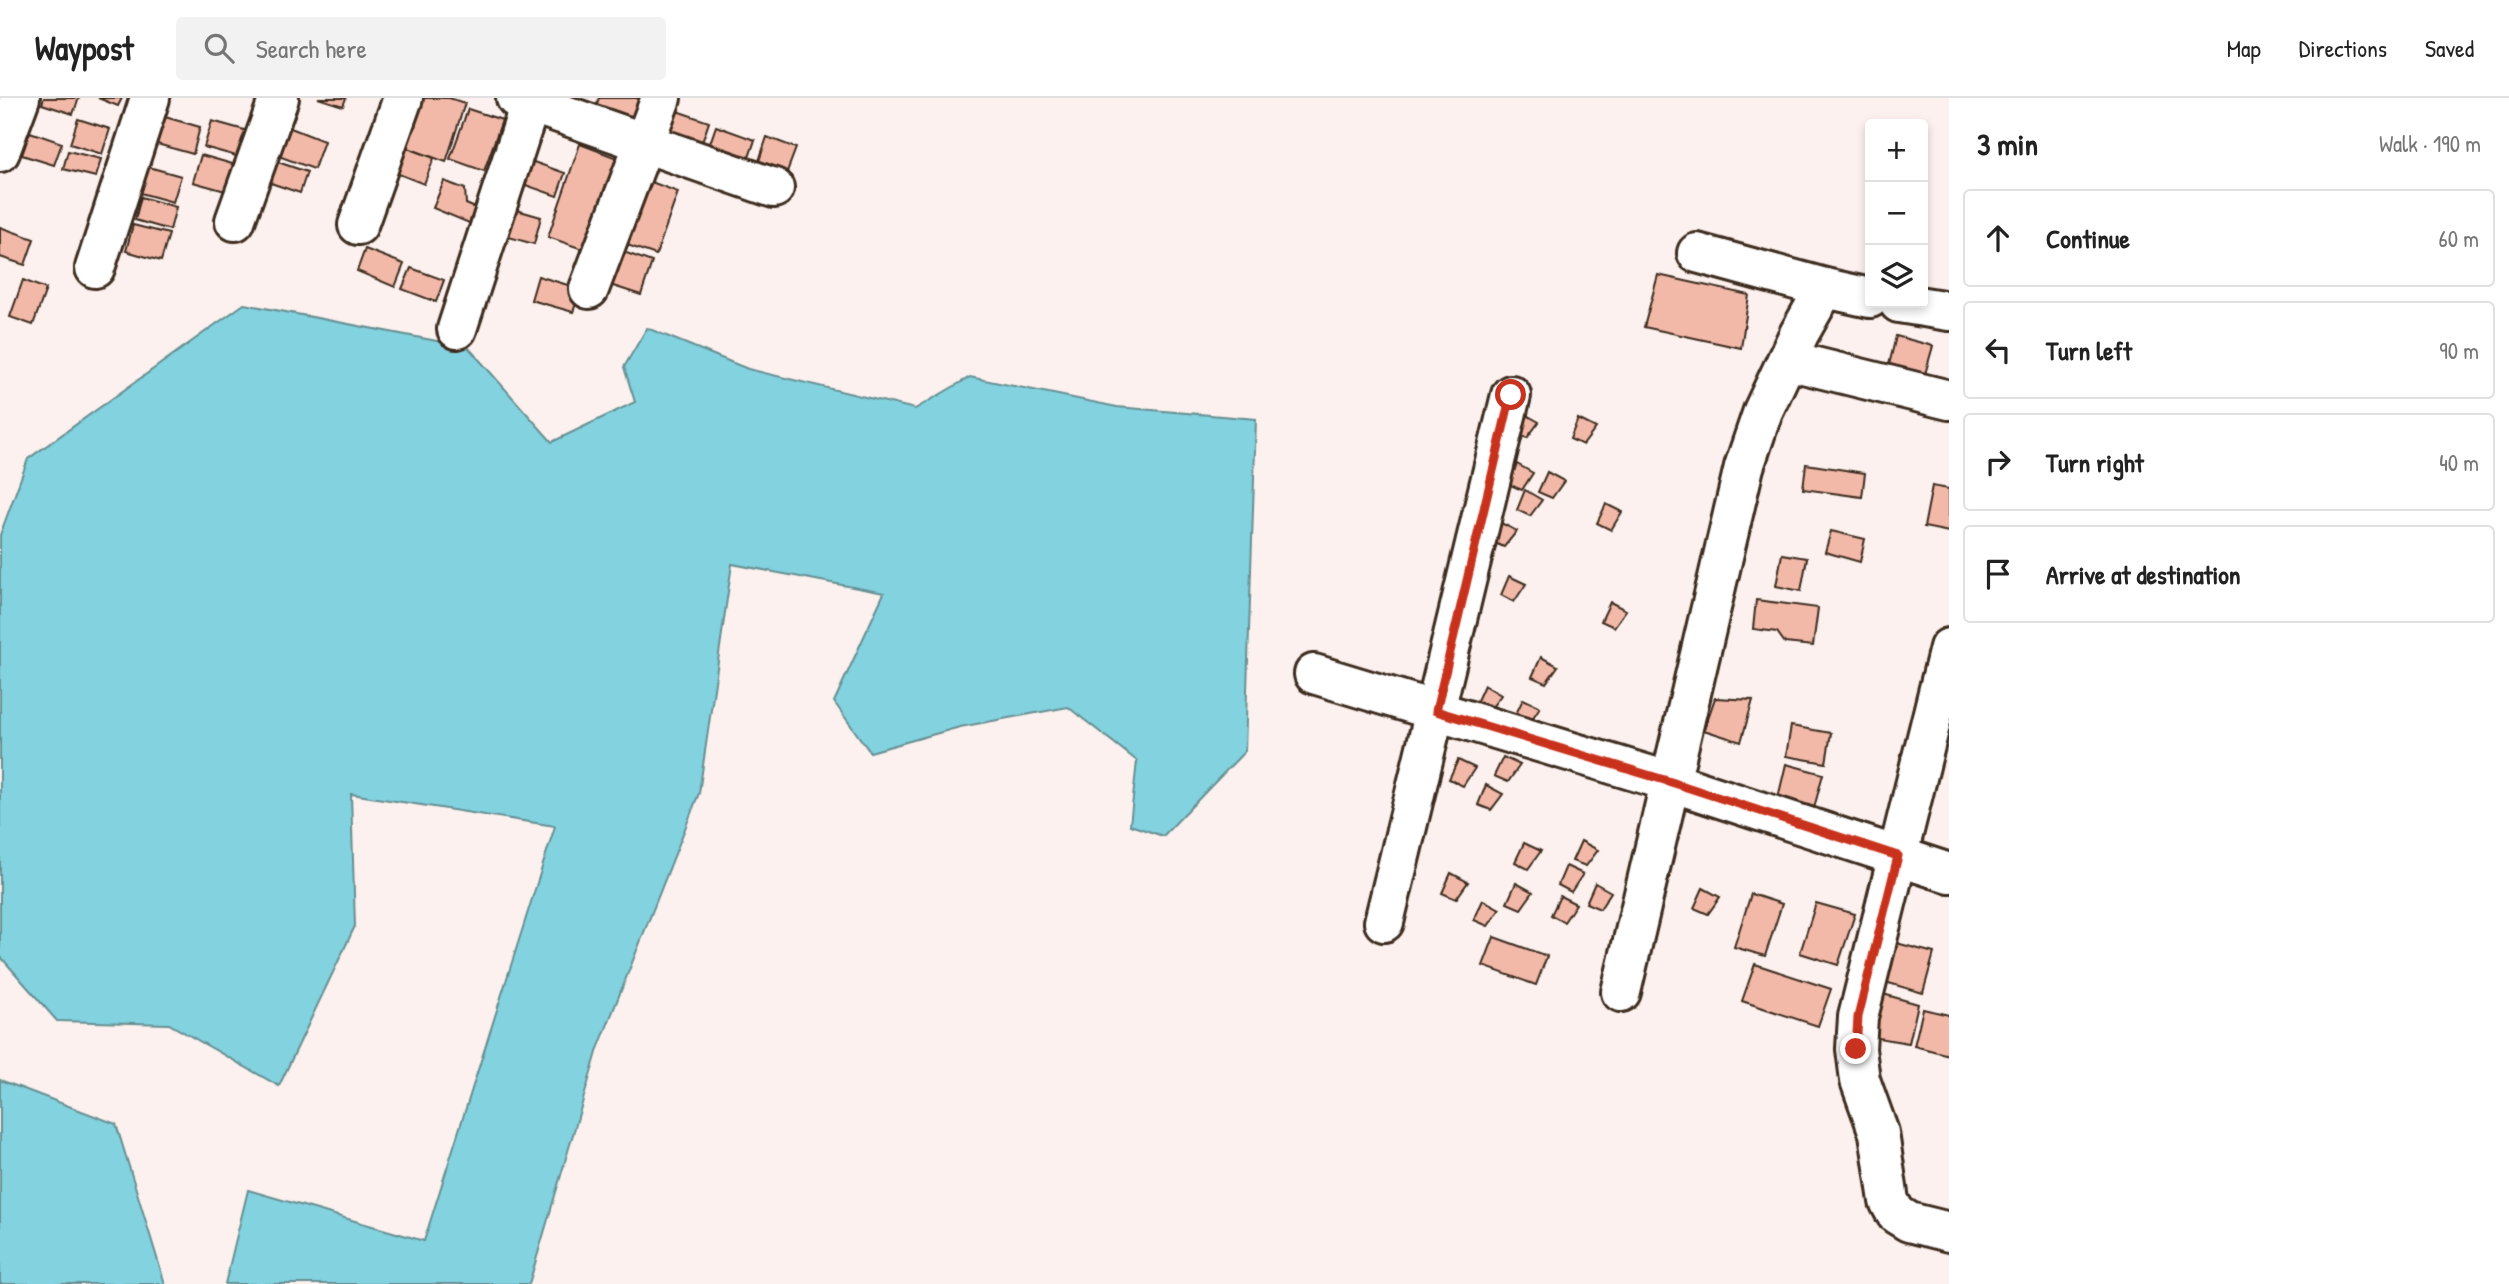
<!DOCTYPE html>
<html lang="en">
<head>
<meta charset="utf-8">
<style>
	:root { --surface:#fff; --page:#f2f2f2; --text:#222; --muted:#767676; --line:#e0e0e0 }
	body { margin:0; font-family:"Patrick Hand",sans-serif; background:var(--page); color:var(--text) }
	.controls { position:absolute; right:21px; top:21px; display:grid; overflow:hidden; border-radius:7px; box-shadow:0 4px 10px #0003 }
	.controls button { width:63px; height:63px; display:grid; place-items:center; padding:0; border:0; border-bottom:2px solid var(--line); background:var(--surface); color:var(--text); font:35px sans-serif }
	.stop { position:absolute; width:21px; height:21px; margin:-16px; border:5px solid #c8321e; border-radius:50%; background:#fff }
	.stop.end { background:#c8321e; border-color:#fff; box-shadow:0 2px 7px #0008 }
	.list { margin:0; padding:0; list-style:none }
	h2 { display:flex; justify-content:space-between; align-items:center; height:91px; margin:0; padding:0 28px; font-size:30px }
	h2 small { font-size:23px; font-weight:400; color:var(--muted) }
	.list li { display:grid; grid-template-columns:46px 1fr auto; gap:21px; align-items:center; box-sizing:border-box; height:98px; margin:0 14px 14px; padding:0 14px; border:2px solid var(--line); border-radius:7px }
	.list b { display:block; font-size:26px; white-space:nowrap }
	.list em { font-size:23px; font-style:normal; color:var(--muted) }
	.icon { flex:none; width:38px; height:38px; fill:none; stroke:currentColor; stroke-width:2; stroke-linecap:round; stroke-linejoin:round }
	.map { position:relative; flex:none; width:1949px; height:1186px; overflow:hidden }
	header { display:flex; align-items:center; gap:42px; box-sizing:border-box; height:98px; padding:0 35px; background:var(--surface); border-bottom:2px solid var(--line) }
	header strong { font-size:33px }
	nav { display:flex; gap:38px; margin-inline-start:auto; font-size:24px }
	.search { width:490px; height:63px; background:var(--page); display:flex; align-items:center; gap:18px; box-sizing:border-box; padding:0 24px; border-radius:7px; color:var(--muted); font-size:26px }
	main { display:flex }
	aside { flex:1; background:var(--surface) }
	.map>svg:first-child { display:block }
</style>
</head>
<body>
<header>
<strong>Waypost</strong>
<div class="search"><svg class="icon" aria-label="search" viewBox="0 0 24 24"><circle cx="10" cy="10" r="6"/><path d="M15 15l6 6"/></svg>Search here</div>
<nav><a>Map</a><a>Directions</a><a>Saved</a></nav>
</header>
<main>
<div class="map">
<svg width="1949" height="1186" viewBox="0 0 1949 1186">
	<rect width="100%" height="100%" fill="#fcf1ee"/>
	<filter id="ink" filterUnits="userSpaceOnUse"><feTurbulence type="fractalNoise" baseFrequency=".0143" numOctaves="2"/><feDisplacementMap in="SourceGraphic" scale="14" xChannelSelector="R" yChannelSelector="G"/><feConvolveMatrix kernelMatrix="1 2 1 2 8 2 1 2 1" color-interpolation-filters="sRGB"/></filter>
	<g filter="url(#ink)">
		<g fill="#83d2df" stroke="#668f92" stroke-width="2">
			<path d="M244 206 468 249 552 344 635 304 624 269 647 230 748 271 915 311 970 279 1117 309 1256 321 1245 653 1163 738 1130 727 1137 663 1068 609 960 629 870 654 834 604 884 495 732 466 699 695 598 951 529 1186H225L248 1092 424 1143 555 728 351 696 355 828 279 988 169 926 57 923 0 858V437L28 361Z"/>
			<path d="M0 982 116 1026 165 1186H0Z"/>
		</g>
		<g fill="#f2b9a9" stroke="#3b2a1e" stroke-width="2">
			<path d="M44 0H79L73 16 42 6Z"/>
			<path d="M98 0H122L118 8Z"/>
			<path d="M318 0H346L343 8Z"/>
			<path d="M422 0H449L465 5 446 64 405 49Z"/>
			<path d="M599 0H640L647 3 637 32 593 16Z"/>
			<path d="M468 11 502 22 484 73 450 61Z"/>
			<path d="M671 11 709 24 698 56 659 42Z"/>
			<path d="M165 19 200 29 193 56 157 46Z"/>
			<path d="M78 21 110 31 102 56 70 46Z"/>
			<path d="M212 23 248 33 240 59 204 49Z"/>
			<path d="M283 27 324 43 314 71 273 56Z"/>
			<path d="M716 28 755 42 745 71 706 57Z"/>
			<path d="M30 34 62 45 54 67 22 57Z"/>
			<path d="M767 39 796 50 785 79 757 69Z"/>
			<path d="M580 46 617 60 585 152 548 139Z"/>
			<path d="M405 49 434 60 424 86 396 75Z"/>
			<path d="M68 53 101 61 96 79 63 71Z"/>
			<path d="M201 57 236 67 229 94 193 84Z"/>
			<path d="M269 61 307 74 300 95 262 82Z"/>
			<path d="M525 61 565 75 557 98 517 84Z"/>
			<path d="M145 68 181 78 173 104 137 94Z"/>
			<path d="M646 82 678 94 656 157 624 146Z"/>
			<path d="M444 83 465 91 466 106 480 112 474 127 433 110Z"/>
			<path d="M141 99 176 109 170 132 135 122Z"/>
			<path d="M506 109 541 119 534 146 498 136Z"/>
			<path d="M133 127 169 136 161 163 126 153Z"/>
			<path d="M0 129 34 141 25 167 0 159Z"/>
			<path d="M365 151 404 166 395 189 357 173Z"/>
			<path d="M618 152 652 164 641 197 607 186Z"/>
			<path d="M411 170 444 182 436 204 402 191Z"/>
			<path d="M1658 177 1749 197 1741 250 1644 229Z"/>
			<path d="M538 178 581 191 573 214 531 202Z"/>
			<path d="M23 182 46 191 33 227 10 219Z"/>
			<path d="M1896 238 1933 248 1925 276 1889 267Z"/>
			<path d="M1523 315 1539 324 1527 340 1514 335Z"/>
			<path d="M1578 321 1596 330 1583 347 1570 341Z"/>
			<path d="M1517 366 1533 375 1522 392 1508 386Z"/>
			<path d="M1806 366 1865 375 1862 399 1803 391Z"/>
			<path d="M1547 374 1564 383 1552 400 1538 394Z"/>
			<path d="M1932 388 1949 391V434L1924 429Z"/>
			<path d="M1525 392 1542 402 1530 418 1517 412Z"/>
			<path d="M1606 406 1622 414 1611 432 1597 425Z"/>
			<path d="M1499 424 1517 433 1504 449 1490 443Z"/>
			<path d="M1831 433 1865 441 1860 464 1825 454Z"/>
			<path d="M1782 456 1807 460 1801 493 1776 488Z"/>
			<path d="M1509 478 1526 486 1514 504 1501 497Z"/>
			<path d="M1756 502 1818 510 1813 548 1785 545 1777 534 1753 531Z"/>
			<path d="M1610 504 1626 512 1614 529 1601 523Z"/>
			<path d="M1541 559 1558 568 1546 585 1532 579Z"/>
			<path d="M1484 587 1501 597 1489 613 1475 607Z"/>
			<path d="M1715 600 1753 602 1741 644 1704 632Z"/>
			<path d="M1523 601 1540 609 1528 627 1514 620Z"/>
			<path d="M1791 628 1831 635 1826 665 1786 658Z"/>
			<path d="M1503 659 1520 667 1508 684 1494 678Z"/>
			<path d="M1458 662 1475 670 1463 688 1449 681Z"/>
			<path d="M1786 666 1823 676 1813 714 1777 704Z"/>
			<path d="M1486 687 1503 696 1491 712 1478 707Z"/>
			<path d="M1581 743 1598 752 1586 768 1572 763Z"/>
			<path d="M1524 745 1541 753 1528 771 1515 764Z"/>
			<path d="M1566 768 1583 776 1571 794 1558 787Z"/>
			<path d="M1451 775 1468 784 1456 801 1442 795Z"/>
			<path d="M1516 785 1533 794 1521 811 1507 805Z"/>
			<path d="M1595 785 1611 794 1600 811 1586 805Z"/>
			<path d="M1703 790 1720 799 1708 816 1694 810Z"/>
			<path d="M1751 796 1782 806 1765 858 1734 849Z"/>
			<path d="M1560 798 1576 806 1564 824 1551 817Z"/>
			<path d="M1483 802 1500 811 1488 828 1474 822Z"/>
			<path d="M1816 805 1855 816 1838 867 1800 855Z"/>
			<path d="M1494 839 1547 858 1536 887 1483 868Z"/>
			<path d="M1885 842 1934 855 1923 895 1875 881Z"/>
			<path d="M1755 866 1831 891 1818 928 1742 903Z"/>
			<path d="M1869 892 1918 906 1909 945 1860 937Z"/>
			<path d="M1923 911 1949 917V957L1914 948Z"/>
		</g>
		<g fill="none" stroke-linecap="round" stroke-linejoin="round">
			<g stroke="#3b2a1e" stroke-width="44">
				<g id="street">
					<path d="M516 0 774 90"/>
					<path d="M0 54 20 0"/>
					<path d="M235 123 279 0"/>
					<path d="M358 127 403 0"/>
					<path d="M1697 155 1825 190 1870 200"/>
					<path d="M95 170 150 0"/>
					<path d="M589 191 661 0"/>
					<path d="M1899 205 1949 213"/>
					<path d="M457 231 532 0"/>
					<path d="M1787 262 1949 302"/>
					<path d="M1949 550 1858 919 1856 951 1860 982 1879 1035 1889 1103 1896 1116 1909 1124 1949 1134"/>
					<path d="M1314 576 1671 684 1949 775"/>
					<path d="M1384 824 1511 297"/>
					<path d="M1621 894 1744 369 1763 313 1799 236 1825 190"/>
				</g>
			</g>
			<use href="#street" stroke="#fff" stroke-width="38"/>
		</g>
	</g>
	<g fill="none" stroke-linecap="round" stroke-linejoin="round" filter="url(#ink)">
		<path stroke="#c8321e" stroke-width="9" d="M1511 297 1436 613 1671 684 1898 758 1858 919 1856 951"/>
	</g>
</svg>
<div class="controls">
<button>+</button>
<button>−</button>
<button><svg class="icon" aria-label="layers" viewBox="0 0 24 24"><path d="M12 4l9 5-9 5-9-5zM3 14l9 5 9-5"/></svg></button>
</div>
<div class="stop" style="left:1511px;top:297px"></div>
<div class="stop end" style="left:1856px;top:951px"></div>
</div>
<aside>
<h2>3 min<small>Walk · 190 m</small></h2>
<ul class="list">
<li><svg class="icon" aria-label="ahead" viewBox="0 0 24 24"><path d="M12 20V5M6 11l6-6 6 6"/></svg><div><b>Continue</b></div><em>60 m</em></li>
<li><svg class="icon" aria-label="left" viewBox="0 0 24 24"><path d="M17 20v-9H6M10 6l-5 5 5 5"/></svg><div><b>Turn left</b></div><em>90 m</em></li>
<li><svg class="icon" aria-label="right" viewBox="0 0 24 24"><path d="M7 20v-9h11M14 6l5 5-5 5"/></svg><div><b>Turn right</b></div><em>40 m</em></li>
<li><svg class="icon" aria-label="arrive" viewBox="0 0 24 24"><path d="M6 21V4h12l-3 4 3 4H6"/></svg><div><b>Arrive at destination</b></div></li>
</ul>
</aside>
</main>
</body>
</html>
